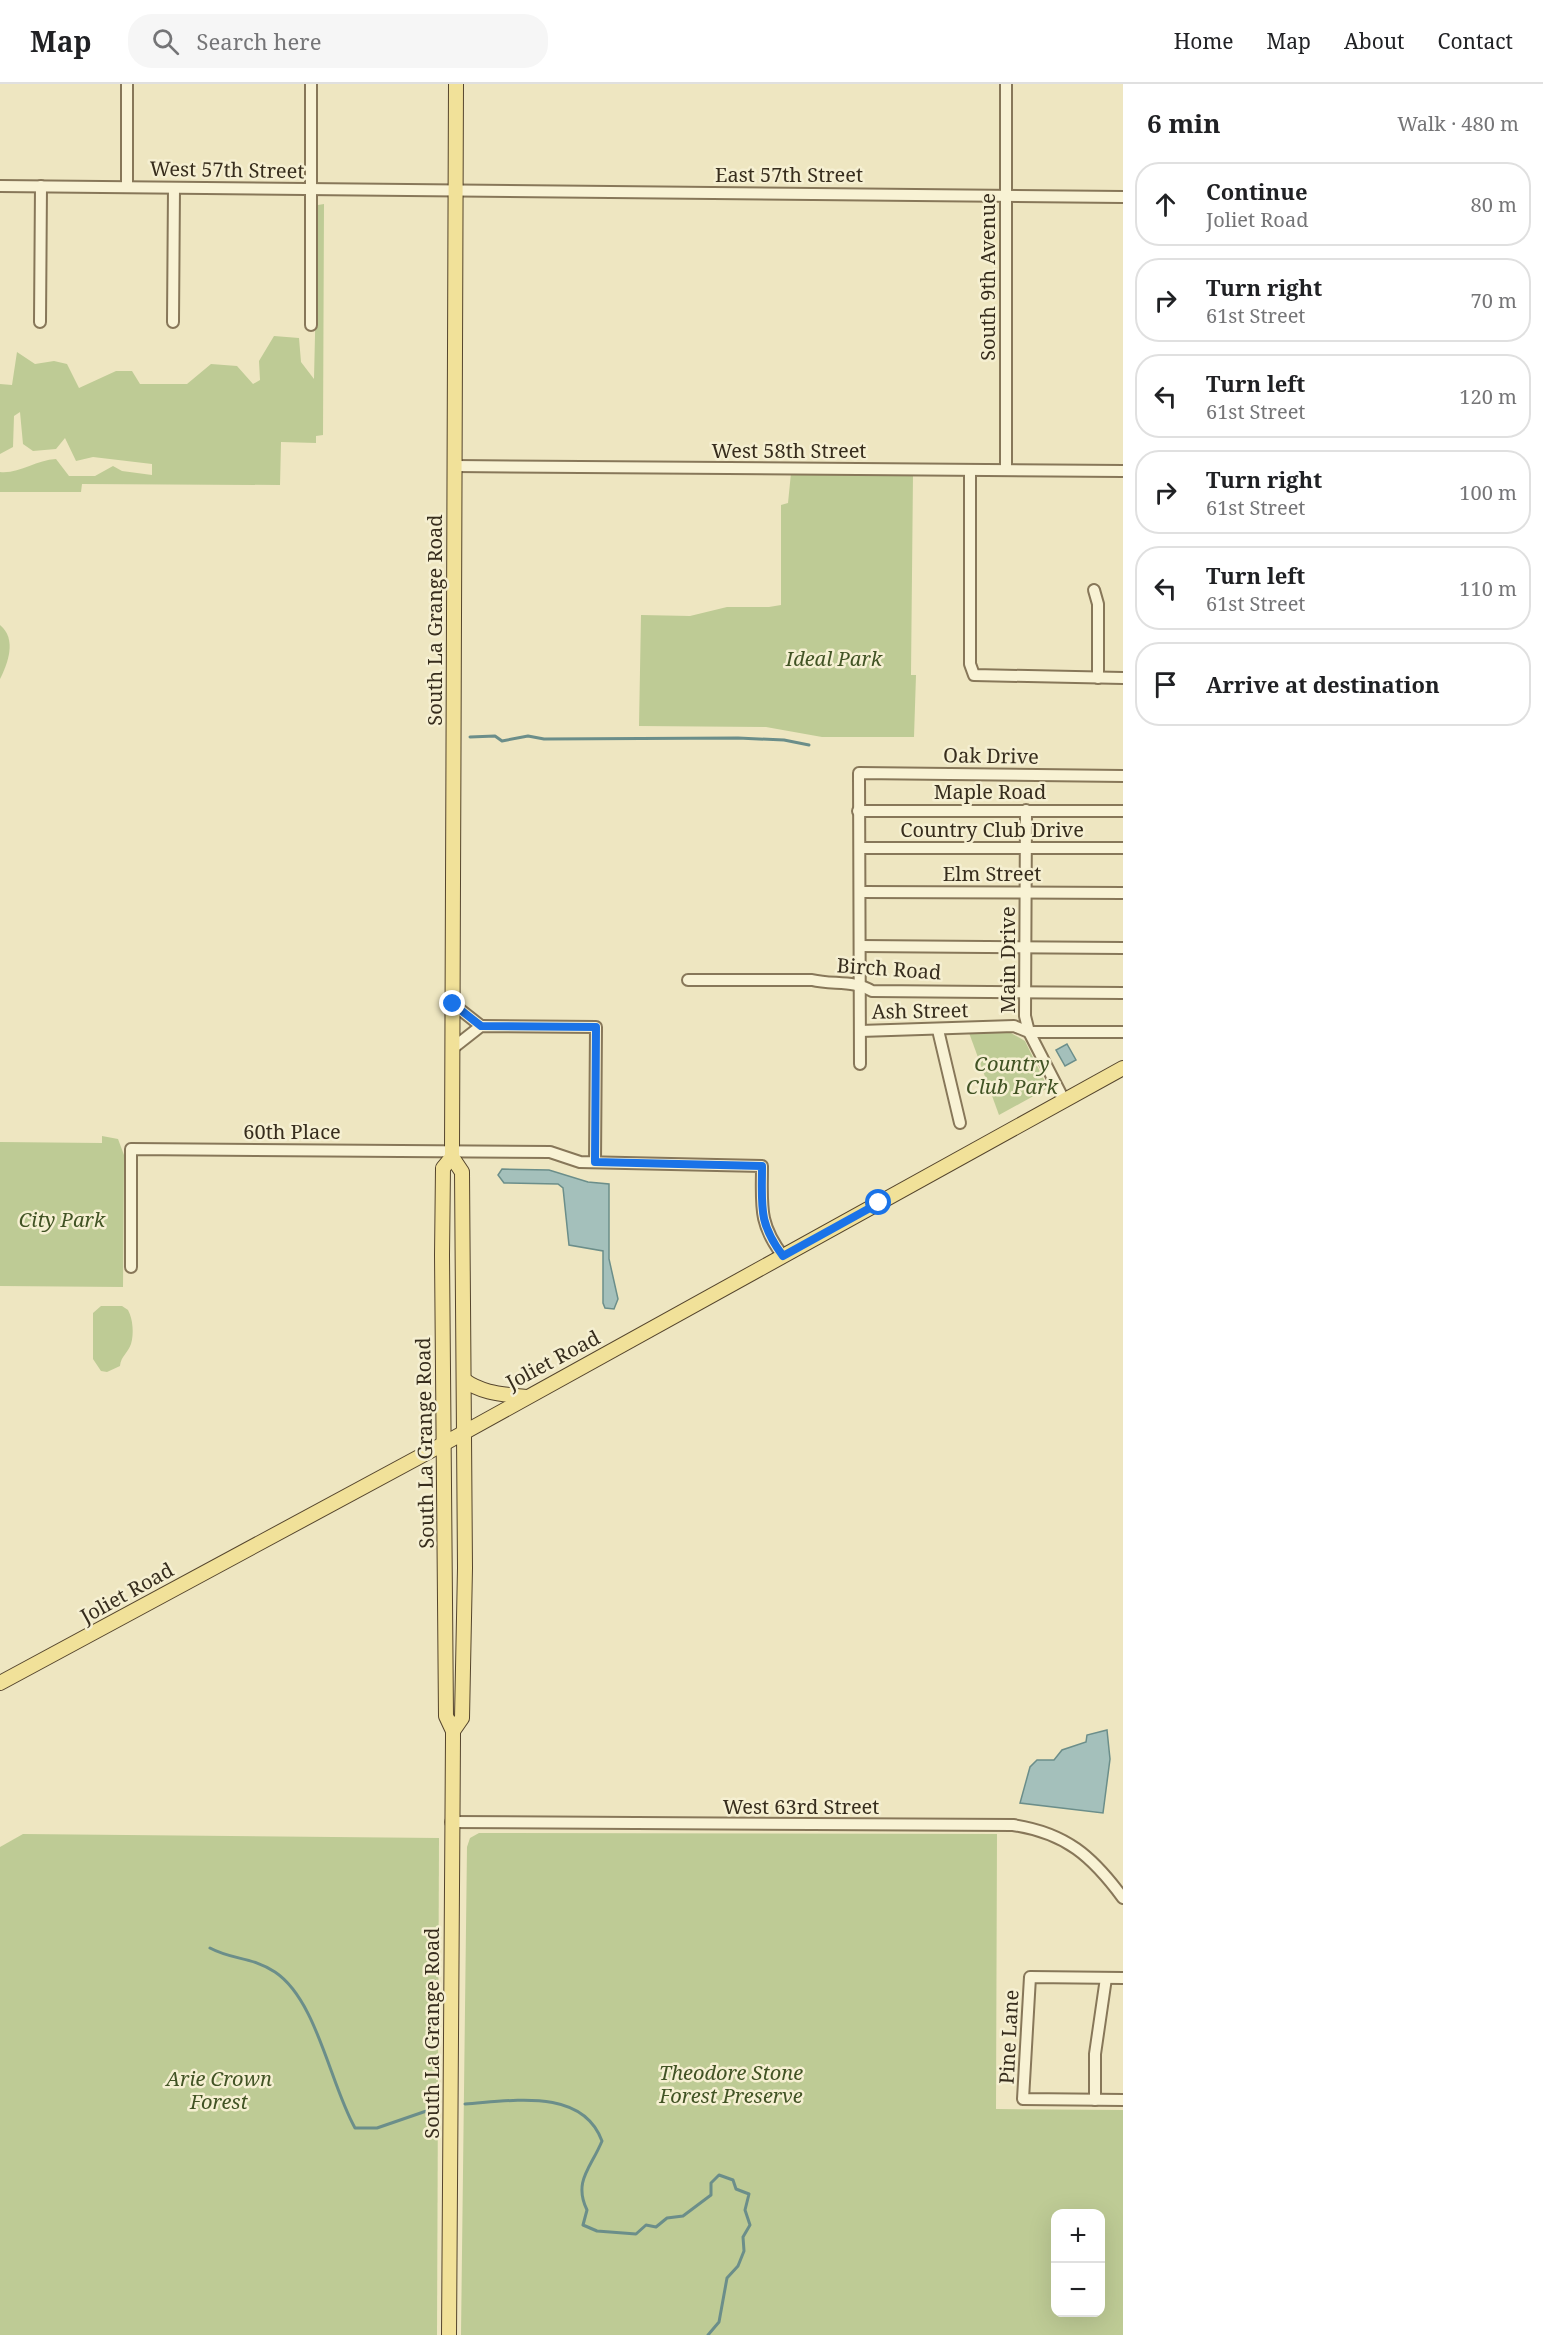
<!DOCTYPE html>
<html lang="en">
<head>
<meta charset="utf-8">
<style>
	:root { --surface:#fff; --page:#f6f6f6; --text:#202124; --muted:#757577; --line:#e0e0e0 }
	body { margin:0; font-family:"Noto Serif",serif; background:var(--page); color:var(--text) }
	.controls { position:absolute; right:18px; bottom:18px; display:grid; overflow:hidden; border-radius:12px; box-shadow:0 6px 24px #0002 }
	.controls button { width:54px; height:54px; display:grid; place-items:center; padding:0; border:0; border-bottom:2px solid var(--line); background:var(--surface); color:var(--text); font:30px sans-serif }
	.stop { position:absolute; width:18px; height:18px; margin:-14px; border:4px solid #1a73e8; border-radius:50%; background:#fff }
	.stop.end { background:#1a73e8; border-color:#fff; box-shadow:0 2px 6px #0008 }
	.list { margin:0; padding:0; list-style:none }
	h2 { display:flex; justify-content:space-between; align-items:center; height:78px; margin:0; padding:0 24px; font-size:26px }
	h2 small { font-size:20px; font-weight:400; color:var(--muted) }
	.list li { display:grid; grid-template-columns:39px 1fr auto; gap:18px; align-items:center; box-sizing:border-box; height:84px; margin:0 12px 12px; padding:0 12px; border:2px solid var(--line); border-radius:24px }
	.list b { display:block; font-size:22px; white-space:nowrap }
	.list p { margin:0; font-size:20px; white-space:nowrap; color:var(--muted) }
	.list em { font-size:20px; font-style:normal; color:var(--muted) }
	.icon { flex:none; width:33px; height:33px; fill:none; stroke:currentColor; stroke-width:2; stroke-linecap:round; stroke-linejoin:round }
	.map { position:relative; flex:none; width:1123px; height:2251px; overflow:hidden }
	header { display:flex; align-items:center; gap:36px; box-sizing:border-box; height:84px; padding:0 30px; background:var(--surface); border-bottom:2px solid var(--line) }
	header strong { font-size:28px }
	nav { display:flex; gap:33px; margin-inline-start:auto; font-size:21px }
	.search { width:420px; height:54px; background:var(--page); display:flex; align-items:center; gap:15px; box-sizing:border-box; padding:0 21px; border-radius:24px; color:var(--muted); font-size:22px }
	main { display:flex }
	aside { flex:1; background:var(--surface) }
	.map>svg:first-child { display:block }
</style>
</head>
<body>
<header>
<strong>Map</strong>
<div class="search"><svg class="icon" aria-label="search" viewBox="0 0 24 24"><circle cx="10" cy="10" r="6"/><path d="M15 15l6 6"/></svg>Search here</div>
<nav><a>Home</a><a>Map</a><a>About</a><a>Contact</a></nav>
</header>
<main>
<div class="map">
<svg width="1123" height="2251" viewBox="0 0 1123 2251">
	<rect width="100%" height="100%" fill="#eee6c1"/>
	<g fill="#becb95" fill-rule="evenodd">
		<path d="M324 120 323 351 316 352V359L281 358 280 401 82 400 81 408H0V388C19 390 36 376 56 375L69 392H95L113 382 122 387 152 391V380L93 373 76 377 65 354 56 365 33 367 23 360 20 328 14 332 13 363 0 370V300L12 301 17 268 35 280 54 277 67 280 79 304 116 287H132L140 300H187L211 280 237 282 253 300 260 296 259 277 274 252 299 254 301 278 314 295 318 121Z"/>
		<path d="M791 389 913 390 911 591H916L914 653H822L766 643 639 642 641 531 690 532 727 523H769L781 521V421L788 419Z"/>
		<path d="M0 541C17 555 8 579 0 595Z"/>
		<path d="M1004 945 1025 957 1048 1004 999 1031 968 946Z"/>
		<path d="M102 1052 118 1055 124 1071 123 1203 0 1202V1058L102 1059Z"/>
		<path d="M101 1222H122L128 1226C133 1235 134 1250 131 1260 128 1269 121 1272 120 1282L107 1288 101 1287 93 1275V1229Z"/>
		<path d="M479 1749 997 1750 996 2025 1123 2026V2251H461L467 1763 470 1754ZM1056 2130H1100V2228H1056Z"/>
		<path d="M23 1750 439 1754 437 2251H0V1763Z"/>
	</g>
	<g fill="#a4c0bb" stroke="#6b8e8a" stroke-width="1.5">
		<path d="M1067 960 1076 976 1065 982 1056 966Z"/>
		<path d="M502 1085 549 1086 588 1098 609 1100V1175L618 1215 614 1225 605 1224 603 1219V1167L569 1161 563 1104 558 1100 504 1099 498 1091Z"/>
		<path d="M1107 1646 1110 1675 1103 1729 1020 1719 1030 1683 1037 1676H1054L1062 1666 1086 1658 1087 1651Z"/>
	</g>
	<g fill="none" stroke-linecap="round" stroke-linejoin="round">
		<g stroke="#6b8e8a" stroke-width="3">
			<path d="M470 653 495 652 502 657 528 652 544 655 738 654 784 656 809 661"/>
			<path d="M210 1864C232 1876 253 1873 275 1888 317 1916 330 2000 355 2044H377L438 2023"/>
			<path d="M465 2020C511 2017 582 2003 602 2057 591 2084 573 2097 587 2126L583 2141 597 2147 636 2150 646 2141 656 2143 667 2134 683 2132 711 2111V2099L719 2091 733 2096 736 2105 749 2110 745 2126 750 2141 743 2153 744 2167 738 2182 727 2194 719 2238 708 2251"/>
		</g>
		<g stroke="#877759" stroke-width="14">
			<g id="minor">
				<path d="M0 102 1123 113"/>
				<path d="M127 103V0"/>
				<path d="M40 238 41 102"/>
				<path d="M173 238 174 104"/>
				<path d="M311 241V0"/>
				<path d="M455 382 1123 387"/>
				<path d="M970 386V580L974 591 1123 594"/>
				<path d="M1006 386V0"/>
				<path d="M1094 506 1098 520V594"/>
				<path d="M1026 726 1025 932 1029 948 1064 1016"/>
				<path d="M858 727H1123"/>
				<path d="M860 764H1123"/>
				<path d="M861 808 1123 809"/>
				<path d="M860 862 1123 864"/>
				<path d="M688 896H812C833 901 854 896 872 907L1123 909"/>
				<path d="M453 920 481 942"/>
				<path d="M938 946 960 1039"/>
				<path d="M860 947 1014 942 1029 948H1123"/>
				<path d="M453 964 481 942 596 943 595 1078"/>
				<path d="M860 980 859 689 1123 692"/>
				<path d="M131 1183V1065L550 1068 580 1078 762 1082C762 1122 758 1139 783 1172"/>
				<path d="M451 1738 1013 1741C1066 1749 1092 1772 1123 1814"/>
				<path d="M1123 1894 1030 1893 1023 2015 1123 2016"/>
				<path d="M1095 2016V1970L1106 1894"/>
			</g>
		</g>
		<g stroke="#55452d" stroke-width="16">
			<g id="major">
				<path d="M452 1073 443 1084 442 1171 446 1632 453 1647"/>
				<path d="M464 1296C483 1310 504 1310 526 1313"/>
				<path d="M0 1599 445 1359 1123 984"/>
				<path d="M449 2251 453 1654V1647L462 1634 465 1484 462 1088 452 1073V1066L456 0"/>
			</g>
		</g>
		<use href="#minor" stroke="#f8f2d4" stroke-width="10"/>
		<use href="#major" stroke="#f1e199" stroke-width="14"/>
	</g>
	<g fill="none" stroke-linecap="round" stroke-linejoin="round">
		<path stroke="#1a73e8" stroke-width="8" d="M453 920 481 942 596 943 595 1078 762 1082C762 1122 758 1139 783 1172L879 1119"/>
	</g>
	<g text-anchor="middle" stroke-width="5" stroke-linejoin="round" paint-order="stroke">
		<g font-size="20" fill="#372d1d" stroke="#f5efd1">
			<text transform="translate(227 86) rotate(1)" y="7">West 57th Street</text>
			<text x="789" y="98">East 57th Street</text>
			<text transform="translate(988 193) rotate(-90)" y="7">South 9th Avenue</text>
			<text x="789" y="374">West 58th Street</text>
			<text transform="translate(435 536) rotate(-90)" y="7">South La Grange Road</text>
			<text transform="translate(991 672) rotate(1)" y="7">Oak Drive</text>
			<text x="990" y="715">Maple Road</text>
			<text x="992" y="753">Country Club Drive</text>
			<text x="992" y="797">Elm Street</text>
			<text transform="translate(1008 876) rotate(-90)" y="7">Main Drive</text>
			<text transform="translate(889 885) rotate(4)" y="7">Birch Road</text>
			<text transform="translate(920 927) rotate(-1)" y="7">Ash Street</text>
			<text x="292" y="1055">60th Place</text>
			<text transform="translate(553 1276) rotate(-28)" y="7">Joliet Road</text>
			<text transform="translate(425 1359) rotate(-91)" y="7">South La Grange Road</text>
			<text transform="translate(127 1509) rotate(-29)" y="7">Joliet Road</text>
			<text x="801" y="1730">West 63rd Street</text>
			<text transform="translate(432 1949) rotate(-90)" y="7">South La Grange Road</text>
			<text transform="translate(1009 1953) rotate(-87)" y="7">Pine Lane</text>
		</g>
		<g font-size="20" font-style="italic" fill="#415324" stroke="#f5efd1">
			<text x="834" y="582">Ideal Park</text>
			<text x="1012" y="987">Country<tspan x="1012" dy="23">Club Park</tspan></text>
			<text x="62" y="1143">City Park</text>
			<text x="731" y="1996">Theodore Stone<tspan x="731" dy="23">Forest Preserve</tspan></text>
			<text x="219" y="2002">Arie Crown<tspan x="219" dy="23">Forest</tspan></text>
		</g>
	</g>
</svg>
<div class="controls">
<button>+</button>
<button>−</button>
</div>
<div class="stop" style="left:879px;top:1119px"></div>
<div class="stop end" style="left:453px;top:920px"></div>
</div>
<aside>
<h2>6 min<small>Walk · 480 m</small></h2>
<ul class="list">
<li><svg class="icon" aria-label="ahead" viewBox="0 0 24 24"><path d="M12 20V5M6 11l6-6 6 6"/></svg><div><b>Continue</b><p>Joliet Road</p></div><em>80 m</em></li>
<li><svg class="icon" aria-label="right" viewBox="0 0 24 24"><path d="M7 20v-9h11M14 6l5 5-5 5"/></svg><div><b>Turn right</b><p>61st Street</p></div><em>70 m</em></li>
<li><svg class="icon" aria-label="left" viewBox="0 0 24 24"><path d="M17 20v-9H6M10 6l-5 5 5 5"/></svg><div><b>Turn left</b><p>61st Street</p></div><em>120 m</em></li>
<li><svg class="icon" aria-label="right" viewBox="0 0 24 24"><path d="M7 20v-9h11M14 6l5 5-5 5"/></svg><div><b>Turn right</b><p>61st Street</p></div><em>100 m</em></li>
<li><svg class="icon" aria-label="left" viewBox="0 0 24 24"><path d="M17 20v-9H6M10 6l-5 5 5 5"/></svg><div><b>Turn left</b><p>61st Street</p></div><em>110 m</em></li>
<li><svg class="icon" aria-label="arrive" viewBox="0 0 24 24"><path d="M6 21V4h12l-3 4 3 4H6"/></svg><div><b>Arrive at destination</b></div></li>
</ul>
</aside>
</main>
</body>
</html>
